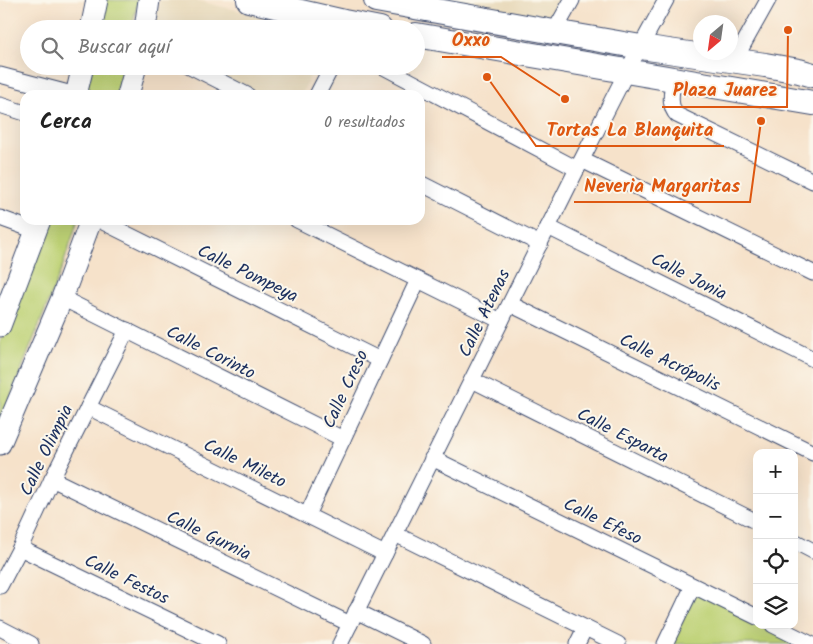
<!DOCTYPE html>
<html lang="es">
<head>
<meta charset="utf-8">
<style>
	:root { --surface:#fff; --page:#f6f6f6; --text:#222; --muted:#767676; --line:#e0e0e0 }
	body { margin:0; font-family:Kalam,sans-serif; background:var(--page); color:var(--text) }
	.controls { position:absolute; right:15px; bottom:15px; display:grid; overflow:hidden; border-radius:10px; box-shadow:0 5px 20px #0002 }
	.controls button { width:45px; height:45px; display:grid; place-items:center; padding:0; border:0; border-bottom:1px solid var(--line); background:var(--surface); color:var(--text); font:25px sans-serif }
	.compass { position:absolute; left:693px; top:15px; width:45px; height:45px; border-radius:50%; background:var(--surface); box-shadow:0 5px 20px #0002; rotate:209deg }
	.list { margin:0; padding:0; list-style:none }
	h2 { display:flex; justify-content:space-between; align-items:center; height:65px; margin:0; padding:0 20px; font-size:21px }
	h2 small { font-size:16px; font-weight:400; color:var(--muted) }
	.icon { flex:none; width:28px; height:28px; fill:none; stroke:currentColor; stroke-width:2; stroke-linecap:round; stroke-linejoin:round }
	.map { position:relative; flex:none; width:813px; height:644px; overflow:hidden }
	.search { position:absolute; background:var(--surface); box-shadow:0 5px 20px #0002; left:20px; top:20px; width:405px; height:55px; display:flex; align-items:center; gap:12px; box-sizing:border-box; padding:0 18px; border-radius:28px; color:var(--muted); font-size:19px }
	.panel { position:absolute; background:var(--surface); box-shadow:0 5px 20px #0002; left:20px; top:90px; width:405px; height:135px; border-radius:15px }
	.map>svg:first-child { display:block }
</style>
</head>
<body>
<div class="map">
<svg width="813" height="644" viewBox="0 0 813 644">
	<rect width="100%" height="100%" fill="#fbf7ec"/>
	<filter id="ink" filterUnits="userSpaceOnUse"><feTurbulence type="fractalNoise" baseFrequency=".02" numOctaves="2"/><feDisplacementMap in="SourceGraphic" scale="10" xChannelSelector="R" yChannelSelector="G"/><feConvolveMatrix kernelMatrix="1 2 1 2 8 2 1 2 1" color-interpolation-filters="sRGB"/></filter>
	<filter id="wash" filterUnits="userSpaceOnUse"><feTurbulence type="fractalNoise" baseFrequency=".0096" numOctaves="4" result="noise"/><feDisplacementMap in="SourceGraphic" scale="20" xChannelSelector="R" yChannelSelector="G"/><feGaussianBlur stdDeviation="1.12" result="paint"/><feColorMatrix in="noise" values="0 0 0 0 0 0 0 0 0 0 0 0 0 0 0 0 0 1.4 0 .05"/><feComposite in="paint" operator="in"/></filter>
	<g filter="url(#wash)">
		<rect width="100%" height="100%" fill="#f6e2ca"/>
		<g fill="#e8d9ba">
			<path d="M160 0H195L313 29H155Z"/>
			<path d="M420 0H562L550 24Z"/>
			<path d="M199 66H315L301 95H254Z"/>
		</g>
		<g fill="#bdd175" stroke="#6c806a">
			<path d="M106 0H138L132 29H101Z"/>
			<path d="M92 66H123L116 95H85Z"/>
			<path d="M47 220H78L62 268 0 423V342L28 275Z"/>
			<path d="M697 591 757 621V625H766L804 644H670Z"/>
		</g>
	</g>
	<g filter="url(#ink)">
		<g fill="none" stroke-linecap="round" stroke-linejoin="round">
			<g stroke="#3c4a6e" stroke-width="17">
				<g id="minor">
					<path d="M554 32 572 0"/>
					<path d="M734 61 768 0"/>
					<path d="M190 66 247 95"/>
					<path d="M382 66 577 169"/>
					<path d="M0 75 76 95"/>
					<path d="M673 79C672 91 668 106 677 115L813 181"/>
					<path d="M317 95 332 66"/>
					<path d="M0 105 25 113"/>
					<path d="M582 160 813 273"/>
					<path d="M420 183 540 244"/>
					<path d="M0 218 36 231"/>
					<path d="M99 220 380 360"/>
					<path d="M297 220 501 321"/>
					<path d="M548 227 813 359"/>
					<path d="M62 298 343 439"/>
					<path d="M510 304 813 453"/>
					<path d="M472 380 757 522"/>
					<path d="M88 407 385 554"/>
					<path d="M432 458 757 617"/>
					<path d="M52 479 350 624"/>
					<path d="M307 515 418 280"/>
					<path d="M395 534 618 644"/>
					<path d="M794 541 813 551"/>
					<path d="M20 548 218 644"/>
					<path d="M0 586 20 548 52 479 127 330"/>
					<path d="M356 611 423 644"/>
					<path d="M773 625 811 644"/>
					<path d="M0 628 31 644"/>
					<path d="M340 644 577 169 627 71 666 0"/>
					<path d="M577 644 585 628"/>
					<path d="M665 644 693 586"/>
				</g>
			</g>
			<g stroke="#3c4a6e" stroke-width="23">
				<g id="secondary">
					<path d="M91 29 97 0"/>
					<path d="M145 29 149 0"/>
					<path d="M76 95 83 66"/>
					<path d="M128 95 136 66"/>
					<path d="M0 326 40 220"/>
					<path d="M0 444 62 298 91 220"/>
				</g>
			</g>
			<g stroke="#3c4a6e" stroke-width="26">
				<g id="primary">
					<path d="M249 0 344 22 380 29"/>
					<path d="M376 0 554 32 641 47 765 65 799 71 813 75"/>
					<path d="M416 35 813 103"/>
				</g>
			</g>
			<use href="#minor" stroke="#fff" stroke-width="15"/>
			<use href="#secondary" stroke="#fff" stroke-width="21"/>
			<use href="#primary" stroke="#fff" stroke-width="24"/>
		</g>
	</g>
	<g text-anchor="middle" stroke-width="4" stroke-linejoin="round" paint-order="stroke">
		<g font-size="18" fill="#1b2f5e" stroke="#fbf7ec">
			<text transform="translate(248 273) rotate(26)" y="6">Calle Pompeya</text>
			<text transform="translate(689 276) rotate(27)" y="6">Calle Jonia</text>
			<text transform="translate(484 313) rotate(-64)" y="6">Calle Atenas</text>
			<text transform="translate(211 352) rotate(27)" y="6">Calle Corinto</text>
			<text transform="translate(670 362) rotate(26)" y="6">Calle Acrópolis</text>
			<text transform="translate(345 389) rotate(-65)" y="6">Calle Creso</text>
			<text transform="translate(623 435) rotate(27)" y="6">Calle Esparta</text>
			<text transform="translate(46 450) rotate(-64)" y="6">Calle Olimpia</text>
			<text transform="translate(245 463) rotate(26)" y="6">Calle Mileto</text>
			<text transform="translate(603 521) rotate(26)" y="6">Calle Efeso</text>
			<text transform="translate(209 535) rotate(26)" y="6">Calle Gurnia</text>
			<text transform="translate(127 579) rotate(26)" y="6">Calle Festos</text>
		</g>
	</g>
	<path fill="none" stroke="#de5710" stroke-width="2" d="M565 99L501 57H442M788 30L787 107H662M487 77L536 146H724M761 121L750 202H574"/>
	<g fill="#de5710" stroke="#fbf7ec" stroke-width="2">
		<circle cx="565" cy="99" r="5"/>
		<circle cx="788" cy="30" r="5"/>
		<circle cx="487" cy="77" r="5"/>
		<circle cx="761" cy="121" r="5"/>
	</g>
	<g font-size="19" text-anchor="middle" font-weight="bold" fill="#de5710" stroke="#fbf7ec" stroke-width="4" stroke-linejoin="round" paint-order="stroke">
		<text x="471" y="46">Oxxo</text>
		<text x="725" y="96">Plaza Juarez</text>
		<text x="630" y="136">Tortas La Blanquita</text>
		<text x="662" y="192">Neveria Margaritas</text>
	</g>
</svg>
<div class="controls">
<button>+</button>
<button>−</button>
<button><svg class="icon" aria-label="locate" viewBox="0 0 24 24"><circle cx="12" cy="12" r="6"/><path d="M12 2v4M12 18v4M2 12h4M18 12h4"/></svg></button>
<button><svg class="icon" aria-label="layers" viewBox="0 0 24 24"><path d="M12 4l9 5-9 5-9-5zM3 14l9 5 9-5"/></svg></button>
</div>
<svg class="compass" viewBox="-18 -18 36 36"><path d="M0-13l5 13h-10z" fill="#e53935"/><path d="M0 13l5-13h-10z" fill="#767676"/></svg>
<div class="search"><svg class="icon" aria-label="search" viewBox="0 0 24 24"><circle cx="10" cy="10" r="6"/><path d="M15 15l6 6"/></svg>Buscar aquí</div>
<section class="panel">
<h2>Cerca<small>0 resultados</small></h2>
<ul class="list">
</ul>
</section>
</div>
</body>
</html>
